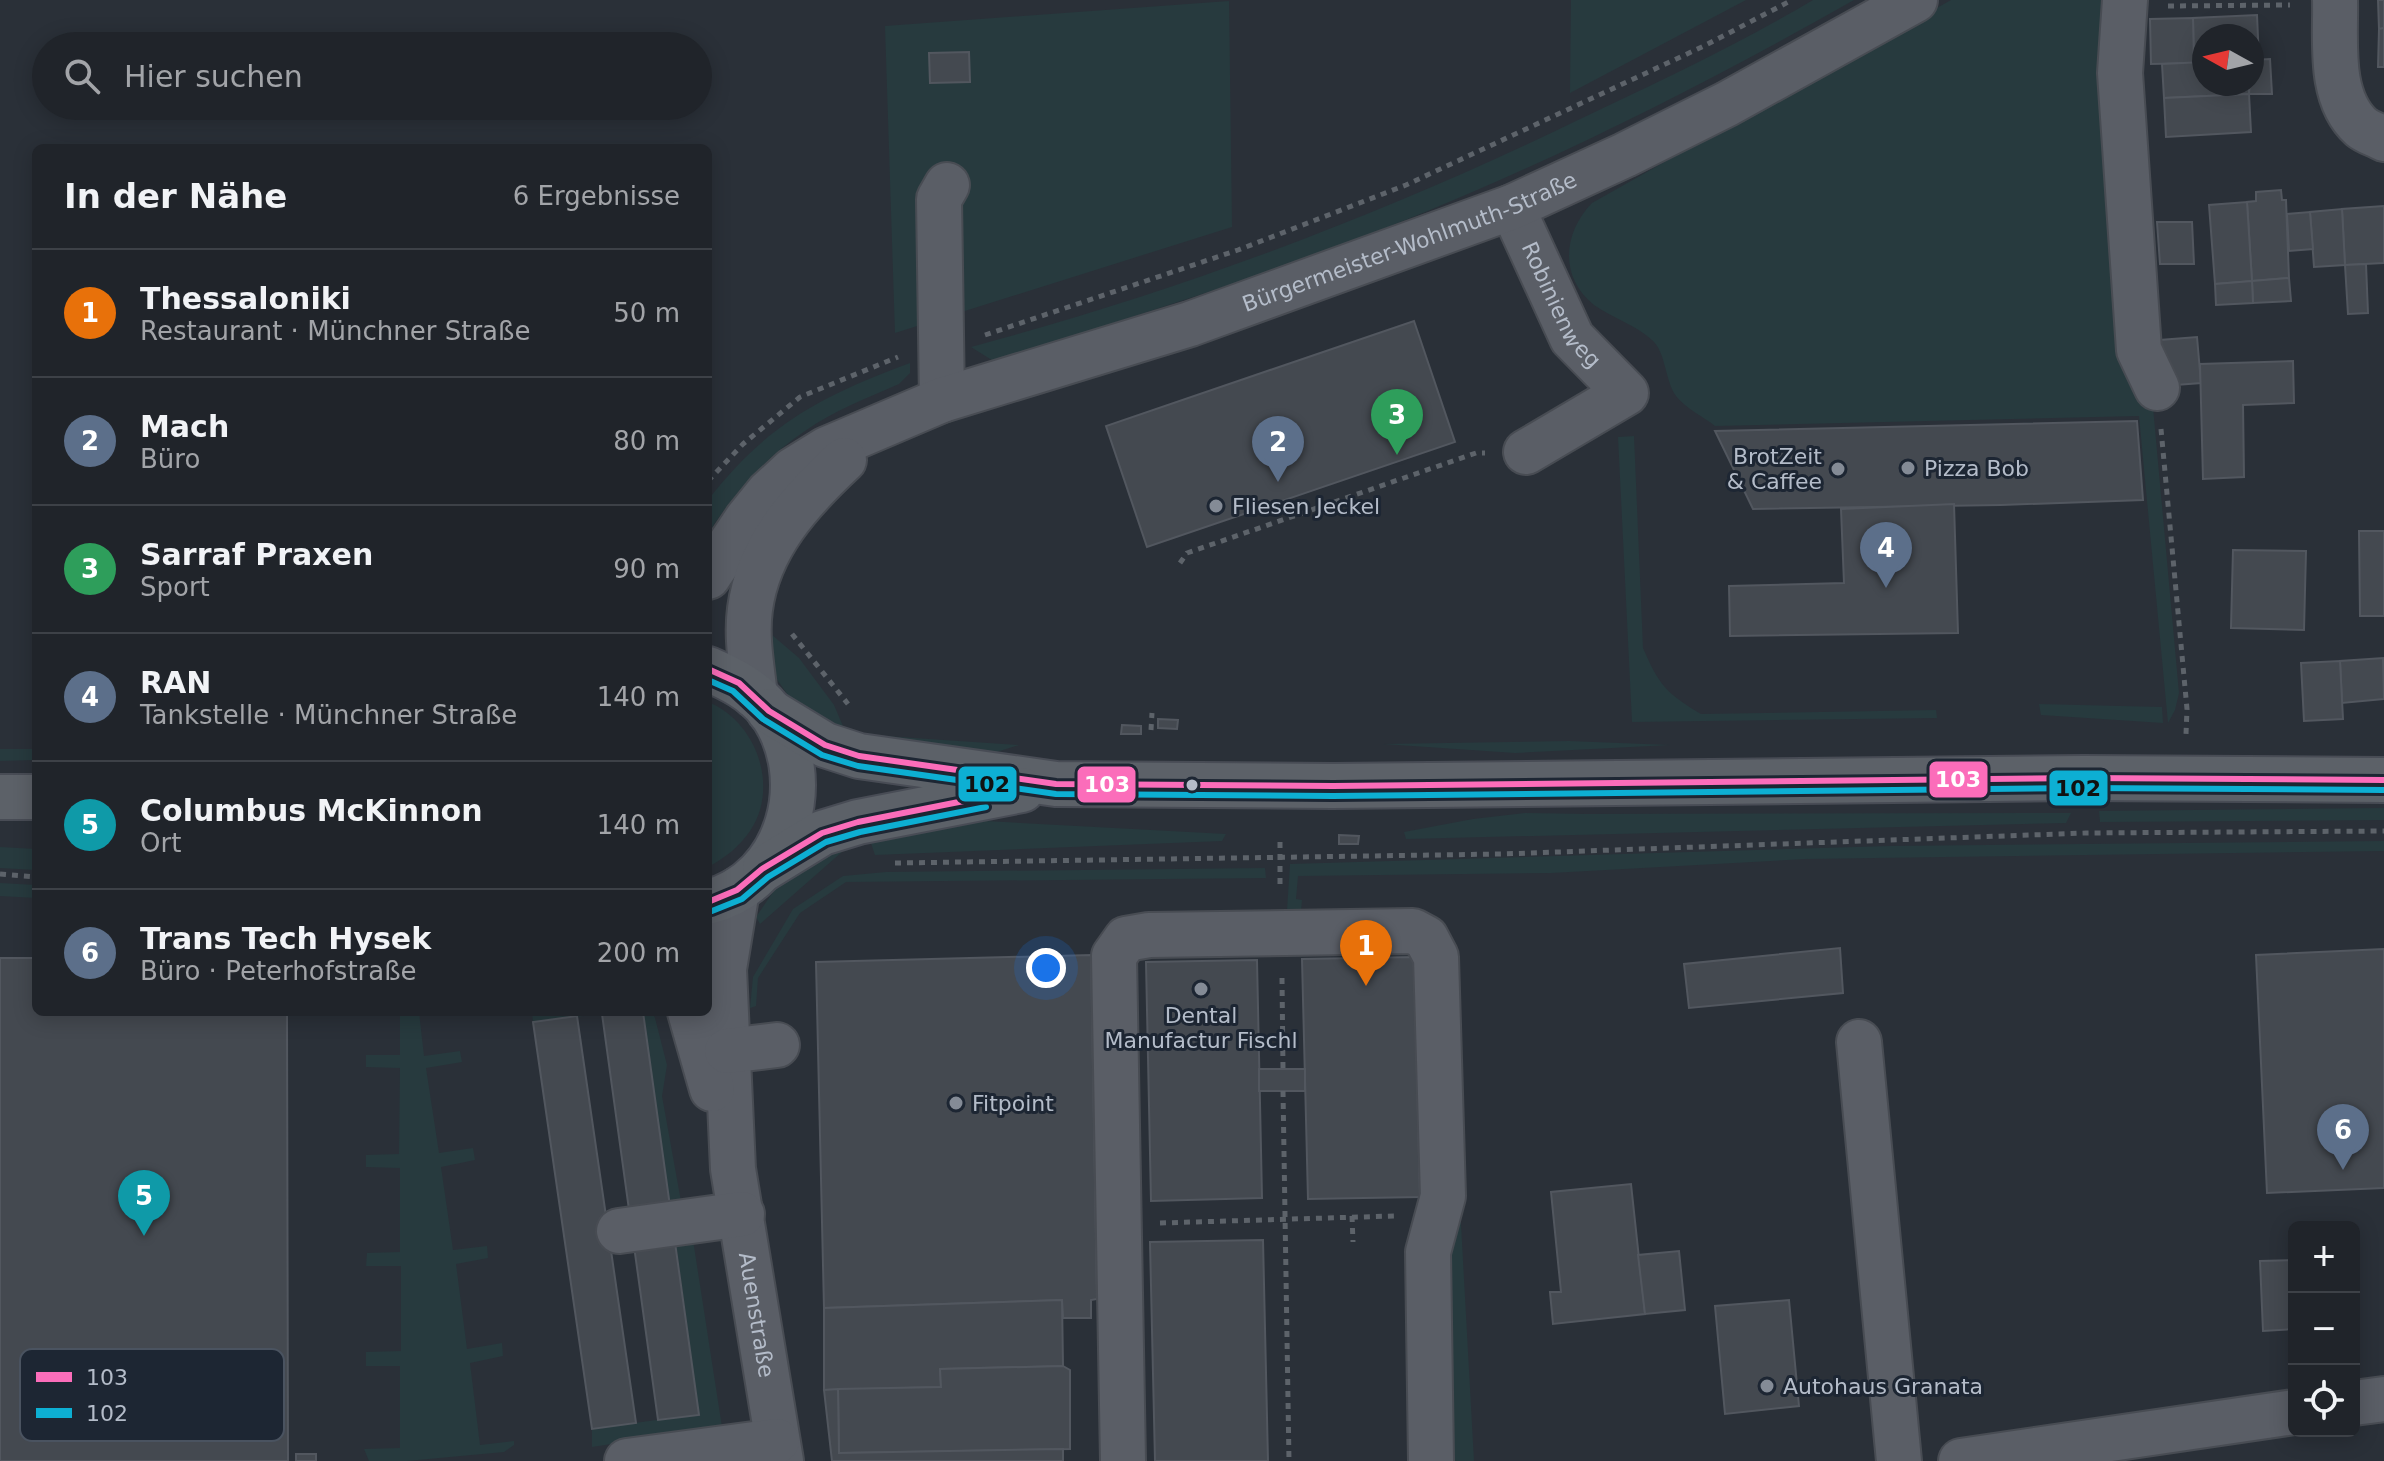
<!DOCTYPE html>
<html lang="de">
<head>
<meta charset="utf-8">
<style>
	:root { --surface:#20242a; --page:#282c32; --text:#f1f3f6; --muted:#a2a4a8; --line:#3d4147; --accent:#8c9099 }
	body { margin:0; font-family:"DejaVu Sans",sans-serif; background:var(--page); color:var(--text) }
	.controls { position:absolute; right:24px; bottom:24px; display:grid; overflow:hidden; border-radius:12px; box-shadow:0 4px 20px #0003 }
	.controls button { width:72px; height:72px; display:grid; place-items:center; padding:0; border:0; border-bottom:2px solid var(--line); background:var(--surface); color:var(--text); font:40px sans-serif }
	.compass { position:absolute; left:2192px; top:24px; width:72px; height:72px; border-radius:50%; background:var(--surface); box-shadow:0 4px 20px #0003; rotate:278deg }
	.you { position:absolute; left:1046px; top:968px; width:28px; height:28px; margin:-20px; border:6px solid #fff; border-radius:50%; background:#1a73e8; box-shadow:0 0 0 12px #1a73e833 }
	.badge { display:grid; place-items:center; width:52px; height:52px; border-radius:50%; background:var(--accent); color:#fff; font-size:26px; font-weight:700 }
	.pin { position:absolute; translate:-50% -66px; filter:drop-shadow(0 2px 4px #0008) }
	.pin::after { content:''; position:absolute; top:42px; width:28px; height:24px; background:inherit; clip-path:polygon(0 0,100% 0,50% 100%) }
	.list { margin:0; padding:0; list-style:none }
	h2 { display:flex; justify-content:space-between; align-items:center; height:104px; margin:0; padding:0 32px; font-size:34px }
	h2 small { font-size:26px; font-weight:400; color:var(--muted) }
	.list li { display:grid; grid-template-columns:52px 1fr auto; gap:24px; align-items:center; box-sizing:border-box; height:128px; padding:0 32px; border-top:2px solid var(--line) }
	.list b { display:block; font-size:30px; white-space:nowrap }
	.list p { margin:0; font-size:26px; white-space:nowrap; color:var(--muted) }
	.list em { font-size:26px; font-style:normal; color:var(--muted) }
	.icon { flex:none; width:44px; height:44px; fill:none; stroke:currentColor; stroke-width:2; stroke-linecap:round; stroke-linejoin:round }
	.map { position:relative; flex:none; width:2384px; height:1461px; overflow:hidden }
	.search { position:absolute; background:var(--surface); box-shadow:0 4px 20px #0003; left:32px; top:32px; width:680px; height:88px; display:flex; align-items:center; gap:20px; box-sizing:border-box; padding:0 28px; border-radius:44px; color:var(--muted); font-size:30px }
	.panel { position:absolute; background:var(--surface); box-shadow:0 4px 20px #0003; left:32px; top:144px; width:680px; height:872px; border-radius:12px }
	.map>svg:first-child { display:block }
</style>
</head>
<body>
<div class="map">
<svg width="2384" height="1461" viewBox="0 0 2384 1461">
	<rect width="100%" height="100%" fill="#2a3038"/>
	<g fill="#273a3e">
		<path d="M1571 0H1746L1570 93Z"/>
		<path d="M1813 0H1854C1683 97 1507 184 1323 252 1215 292 1104 325 995 362L971 347C1180 291 1382 215 1576 121 1656 83 1737 45 1813 0Z"/>
		<path d="M1951 0H2116L2179 693 2175 710 2168 723 2139 416 1715 426C1704 417 1685 408 1676 396 1665 381 1666 352 1652 340 1636 325 1612 318 1594 305 1559 277 1563 233 1592 203Z"/>
		<path d="M1229 1 1232 227 895 333 885 26Z"/>
		<path d="M910 363V373L899 384C867 398 833 411 805 431 766 457 733 494 708 534V500C767 424 821 396 910 363Z"/>
		<path d="M1634 436 1643 648C1659 685 1666 693 1701 714L1936 710 1937 718 1632 722 1618 437Z"/>
		<path d="M765 629 799 658 834 705 848 738 797 708 776 678Z"/>
		<path d="M708 702C756 721 780 787 750 831 739 847 725 858 708 867Z"/>
		<path d="M2039 704 2162 707 2163 723 2041 715Z"/>
		<path d="M869 735 1019 745 984 756 867 748Z"/>
		<path d="M1569 741 1670 745 1515 753 1383 744Z"/>
		<path d="M0 749H36V760L0 761Z"/>
		<path d="M2384 808V820L2100 822 2099 811Z"/>
		<path d="M1525 813 1586 814 2071 813 2066 823 1406 839 1404 832 1473 819Z"/>
		<path d="M967 820 1226 834 1222 841 875 855 867 831Z"/>
		<path d="M845 840 843 851 760 924 756 917 777 886Z"/>
		<path d="M2384 841V851L1805 859 1551 873 1298 876 1296 899 1302 900 1301 911 1287 910 1290 864 1890 846Z"/>
		<path d="M0 847 36 849V870L0 868Z"/>
		<path d="M1265 868 1266 878 846 882 800 913 758 978 756 1006 750 1008 753 977 793 909 843 876 886 872Z"/>
		<path d="M0 883 36 885V898L0 896Z"/>
		<path d="M400 1012H419L424 1056 460 1051 462 1062 426 1068 439 1153 473 1148 475 1160 441 1167 453 1250 487 1246 488 1258 456 1264 467 1349 502 1343 503 1356 470 1363 480 1445 514 1441V1445L504 1452 407 1461H369L364 1449 400 1448V1366H366V1352L401 1351V1266H366L367 1253 400 1252V1168L366 1167V1155L399 1154 400 1068 366 1067V1055H400Z"/>
		<path d="M532 1012H618L533 1022Z"/>
		<path d="M643 1012H652L655 1018 667 1065 662 1096 682 1207 670 1208Z"/>
		<path d="M1460 1206 1474 1461H1451L1443 1268Z"/>
		<path d="M693 1240 722 1427 592 1447V1429L699 1414 676 1243Z"/>
	</g>
	<g fill="#444950" stroke="#52575f" stroke-width="2">
		<path d="M2378 0H2384V28L2379 29Z"/>
		<path d="M2257 15 2259 60H2252V36H2204V62L2194 63 2193 18Z"/>
		<path d="M2193 18 2194 63 2151 64 2150 19Z"/>
		<path d="M2384 28V67H2378L2379 29Z"/>
		<path d="M969 52 970 82 930 83 929 53Z"/>
		<path d="M2270 59 2272 94H2249L2252 60Z"/>
		<path d="M2204 62V84H2249V94L2164 98 2162 64Z"/>
		<path d="M2249 94 2251 132 2166 137 2164 98Z"/>
		<path d="M2281 190 2282 200H2286L2289 278 2252 281 2247 202 2256 201V192Z"/>
		<path d="M2247 202 2252 281 2215 284 2209 205Z"/>
		<path d="M2384 206V263L2345 265 2342 209Z"/>
		<path d="M2342 209 2345 265 2314 267 2310 212Z"/>
		<path d="M2310 212 2313 249 2289 251 2287 214Z"/>
		<path d="M2157 222H2192L2194 264H2160Z"/>
		<path d="M2366 264 2368 313 2348 314 2345 265Z"/>
		<path d="M2289 278 2291 301 2253 303 2252 281Z"/>
		<path d="M2252 281 2253 303 2216 305 2215 284Z"/>
		<path d="M1414 321 1455 442 1147 547 1106 426Z"/>
		<path d="M2197 337 2201 383 2163 386 2160 340Z"/>
		<path d="M2293 361 2294 403 2243 405 2244 477 2203 479 2200 364Z"/>
		<path d="M2137 421 2143 500 2001 505 1753 509 1715 431Z"/>
		<path d="M1954 504 1958 633 1730 636 1729 586 1844 583 1841 509Z"/>
		<path d="M2359 531H2384V616H2360Z"/>
		<path d="M2233 550 2306 551 2304 630 2231 628Z"/>
		<path d="M2383 658 2384 699 2342 703 2340 661Z"/>
		<path d="M2340 661 2343 719 2304 721 2301 663Z"/>
		<path d="M1158 719 1178 720 1177 729 1158 728Z"/>
		<path d="M1122 725 1141 726V734H1121Z"/>
		<path d="M1339 835 1359 836 1358 844H1339Z"/>
		<path d="M1840 948 1843 993 1689 1008 1684 964Z"/>
		<path d="M2384 949V1188L2267 1193 2256 955Z"/>
		<path d="M1091 955 1097 1299 1091 1300V1318H1063L1062 1300 824 1308 816 962Z"/>
		<path d="M1414 957 1420 1197 1308 1199 1302 959Z"/>
		<path d="M0 958H36V1012H287L288 1461H0Z"/>
		<path d="M1257 960 1262 1198 1151 1201 1146 962Z"/>
		<path d="M618 1012H643L699 1415 658 1420 602 1014Z"/>
		<path d="M577 1016 636 1423 592 1429 533 1022Z"/>
		<rect x="1259" y="1069" width="46" height="22"/>
		<path d="M1631 1184 1645 1314 1553 1324 1550 1292H1561L1551 1192Z"/>
		<path d="M1263 1240 1268 1461H1155L1150 1242Z"/>
		<path d="M1679 1251 1685 1310 1645 1314 1638 1255Z"/>
		<path d="M2294 1260V1329L2263 1331 2260 1261Z"/>
		<path d="M1062 1300 1063 1366 940 1369 941 1387 824 1390V1308Z"/>
		<path d="M1789 1300 1799 1406 1725 1414 1715 1306Z"/>
		<path d="M1063 1366 1070 1370V1449L839 1453 838 1389 941 1387 940 1369Z"/>
		<path d="M838 1389 839 1453 1063 1449V1461H832L824 1390Z"/>
		<rect x="296" y="1454" width="20" height="7"/>
	</g>
	<g fill="none" stroke-linecap="round" stroke-linejoin="round">
		<g stroke="#484c53" stroke-width="48">
			<g id="minor">
				<path d="M2125 0 2120 73 2139 350 2157 388"/>
				<path d="M2335 0C2336 40 2328 97 2361 127 2367 132 2377 135 2384 139"/>
				<path id="s1" d="M1512 207 1572 338 1626 393 1526 452"/>
				<path d="M942 400 939 199 947 185"/>
				<path id="s2" d="M708 577 747 519 768 493 793 470 827 449 942 400 1190 324 1512 207 1625 155 1727 104 1915 0"/>
				<path d="M755 696C752 668 746 638 750 609 758 547 800 501 844 460"/>
				<path id="s3" d="M737 890 724 969 733 1169 781 1461"/>
				<path d="M690 1012 712 1089"/>
				<path d="M1859 1042 1899 1461"/>
				<path d="M727 1051 777 1045"/>
				<path d="M619 1231 742 1214"/>
				<path d="M2354 1403 2384 1399"/>
				<path d="M627 1461 777 1441"/>
				<path d="M1123 1461 1114 956 1126 939 1149 935 1413 931 1426 938 1436 957 1443 1196 1428 1252 1431 1461"/>
				<path d="M1961 1461 2294 1412"/>
			</g>
		</g>
		<g stroke="#484c55" stroke-width="48">
			<g id="major">
				<path d="M708 669C731 679 753 690 769 710 817 775 791 881 708 902"/>
				<path d="M769 711 825 745 859 756 1056 784 1333 786 2084 778 2384 780"/>
				<path d="M0 797H36"/>
				<path d="M765 868 822 833 858 822 1022 790"/>
			</g>
		</g>
		<g stroke="#5d636a" stroke-width="5" stroke-dasharray="6 6" stroke-linecap="butt">
			<path d="M2168 6 2290 5"/>
			<path d="M985 335 1238 250 1406 185 1704 46 1792 0"/>
			<path d="M2161 429 2187 709 2186 734"/>
			<path d="M708 481 743 444 800 397 898 357"/>
			<path d="M1180 563 1187 553 1476 453H1485"/>
			<path d="M792 634 848 704"/>
			<path d="M1151 730 1152 713"/>
			<path d="M1280 842V888"/>
			<path d="M895 863 1502 854 2086 833 2384 831"/>
			<path d="M0 874 36 877"/>
			<path d="M1282 978 1283 1069"/>
			<path d="M1283 1091 1289 1461"/>
			<path d="M1352 1216 1353 1242"/>
			<path d="M1160 1223 1394 1216"/>
		</g>
		<use href="#minor" stroke="#5a5e66" stroke-width="44"/>
		<use href="#major" stroke="#5c6168" stroke-width="44"/>
		<g stroke="#1d2633" stroke-width="12">
			<g id="bus-1">
				<path d="M708 669 739 683 769 711 825 745 859 756 1056 784 1333 786 2084 778 2384 780"/>
				<path d="M708 902 737 890 762 869 822 833 858 822 984 797"/>
			</g>
		</g>
		<g stroke="#1d2633" stroke-width="12">
			<g id="bus-2">
				<path d="M708 680 733 691 763 719 822 755 858 766 1056 794 1333 796 2084 788 2384 790"/>
				<path d="M712 911 742 899 768 877 826 842 860 832 986 807"/>
			</g>
		</g>
		<use href="#bus-1" stroke="#fb6dba" stroke-width="6"/>
		<use href="#bus-2" stroke="#0dafd3" stroke-width="6"/>
	</g>
	<g fill="#848b96" stroke="#1d2633" stroke-width="3">
		<circle cx="1908" cy="468" r="8"/>
		<circle cx="1838" cy="469" r="8"/>
		<circle cx="1216" cy="506" r="8"/>
		<circle cx="1201" cy="989" r="8"/>
		<circle cx="956" cy="1103" r="8"/>
		<circle cx="1767" cy="1386" r="8"/>
	</g>
	<circle fill="#b4bcc9" stroke="#1d2633" stroke-width="3" cx="1192" cy="785" r="7"/>
	<g text-anchor="middle" stroke-width="6" stroke-linejoin="round" paint-order="stroke">
		<g font-size="22" fill="#b4bcc9" stroke="#1d2633">
			<text dy="8" stroke="none"><textPath href="#s2" startOffset="796">Bürgermeister-Wohlmuth-Straße</textPath></text>
			<text dy="8" stroke="none"><textPath href="#s1" startOffset="110">Robinienweg</textPath></text>
			<text dy="8" stroke="none"><textPath href="#s3" startOffset="428">Auenstraße</textPath></text>
		</g>
		<g font-size="22" fill="#b4bcc9" stroke="#1d2633" text-anchor="start">
			<text x="1822" y="464" text-anchor="end">BrotZeit<tspan x="1822" dy="25">&amp; Caffee</tspan></text>
			<text x="1924" y="476">Pizza Bob</text>
			<text x="1232" y="514">Fliesen Jeckel</text>
			<text x="1201" y="1023" text-anchor="middle">Dental<tspan x="1201" dy="25">Manufactur Fischl</tspan></text>
			<text x="972" y="1111">Fitpoint</text>
			<text x="1783" y="1394">Autohaus Granata</text>
		</g>
	</g>
	<rect x="20" y="1349" width="264" height="92" rx="12" fill="#1d2633" stroke="#4a5360" stroke-width="2"/>
	<rect x="36" y="1372" width="36" height="10" fill="#fb6dba"/>
	<rect x="36" y="1408" width="36" height="10" fill="#0dafd3"/>
	<g font-size="22" fill="#b4bcc9">
		<text x="86" y="1385">103</text>
		<text x="86" y="1421">102</text>
	</g>
	<g stroke="#1d2633" stroke-width="3">
		<rect x="1928" y="760" width="61" height="39" rx="8" fill="#fb6dba"/>
		<rect x="957" y="765" width="61" height="38" rx="8" fill="#0dafd3"/>
		<rect x="1076" y="765" width="61" height="39" rx="8" fill="#fb6dba"/>
		<rect x="2048" y="769" width="61" height="38" rx="8" fill="#0dafd3"/>
	</g>
	<g font-size="22" text-anchor="middle" font-weight="bold" fill="#fff">
		<text x="1958" y="787">103</text>
		<text x="1107" y="792">103</text>
	</g>
	<g font-size="22" text-anchor="middle" font-weight="bold" fill="#111">
		<text x="987" y="792">102</text>
		<text x="2078" y="796">102</text>
	</g>
</svg>
<div class="controls">
<button>+</button>
<button>−</button>
<button><svg class="icon" aria-label="locate" viewBox="0 0 24 24"><circle cx="12" cy="12" r="6"/><path d="M12 2v4M12 18v4M2 12h4M18 12h4"/></svg></button>
</div>
<svg class="compass" viewBox="-18 -18 36 36"><path d="M0-13l5 13h-10z" fill="#e53935"/><path d="M0 13l5-13h-10z" fill="#a2a4a8"/></svg>
<div class="you"></div>
<div class="pin badge" style="left:1366px;top:986px;background:#e8710a">1</div>
<div class="pin badge" style="left:1278px;top:482px;background:#5c6f8a">2</div>
<div class="pin badge" style="left:1397px;top:455px;background:#2e9e5b">3</div>
<div class="pin badge" style="left:1886px;top:588px;background:#5c6f8a">4</div>
<div class="pin badge" style="left:144px;top:1236px;background:#0f9aa8">5</div>
<div class="pin badge" style="left:2343px;top:1170px;background:#5c6f8a">6</div>
<div class="search"><svg class="icon" aria-label="search" viewBox="0 0 24 24"><circle cx="10" cy="10" r="6"/><path d="M15 15l6 6"/></svg>Hier suchen</div>
<section class="panel">
<h2>In der Nähe<small>6 Ergebnisse</small></h2>
<ul class="list">
<li><span class="badge" style="background:#e8710a">1</span><div><b>Thessaloniki</b><p>Restaurant · Münchner Straße</p></div><em>50 m</em></li>
<li><span class="badge" style="background:#5c6f8a">2</span><div><b>Mach</b><p>Büro</p></div><em>80 m</em></li>
<li><span class="badge" style="background:#2e9e5b">3</span><div><b>Sarraf Praxen</b><p>Sport</p></div><em>90 m</em></li>
<li><span class="badge" style="background:#5c6f8a">4</span><div><b>RAN</b><p>Tankstelle · Münchner Straße</p></div><em>140 m</em></li>
<li><span class="badge" style="background:#0f9aa8">5</span><div><b>Columbus McKinnon</b><p>Ort</p></div><em>140 m</em></li>
<li><span class="badge" style="background:#5c6f8a">6</span><div><b>Trans Tech Hysek</b><p>Büro · Peterhofstraße</p></div><em>200 m</em></li>
</ul>
</section>
</div>
</body>
</html>
